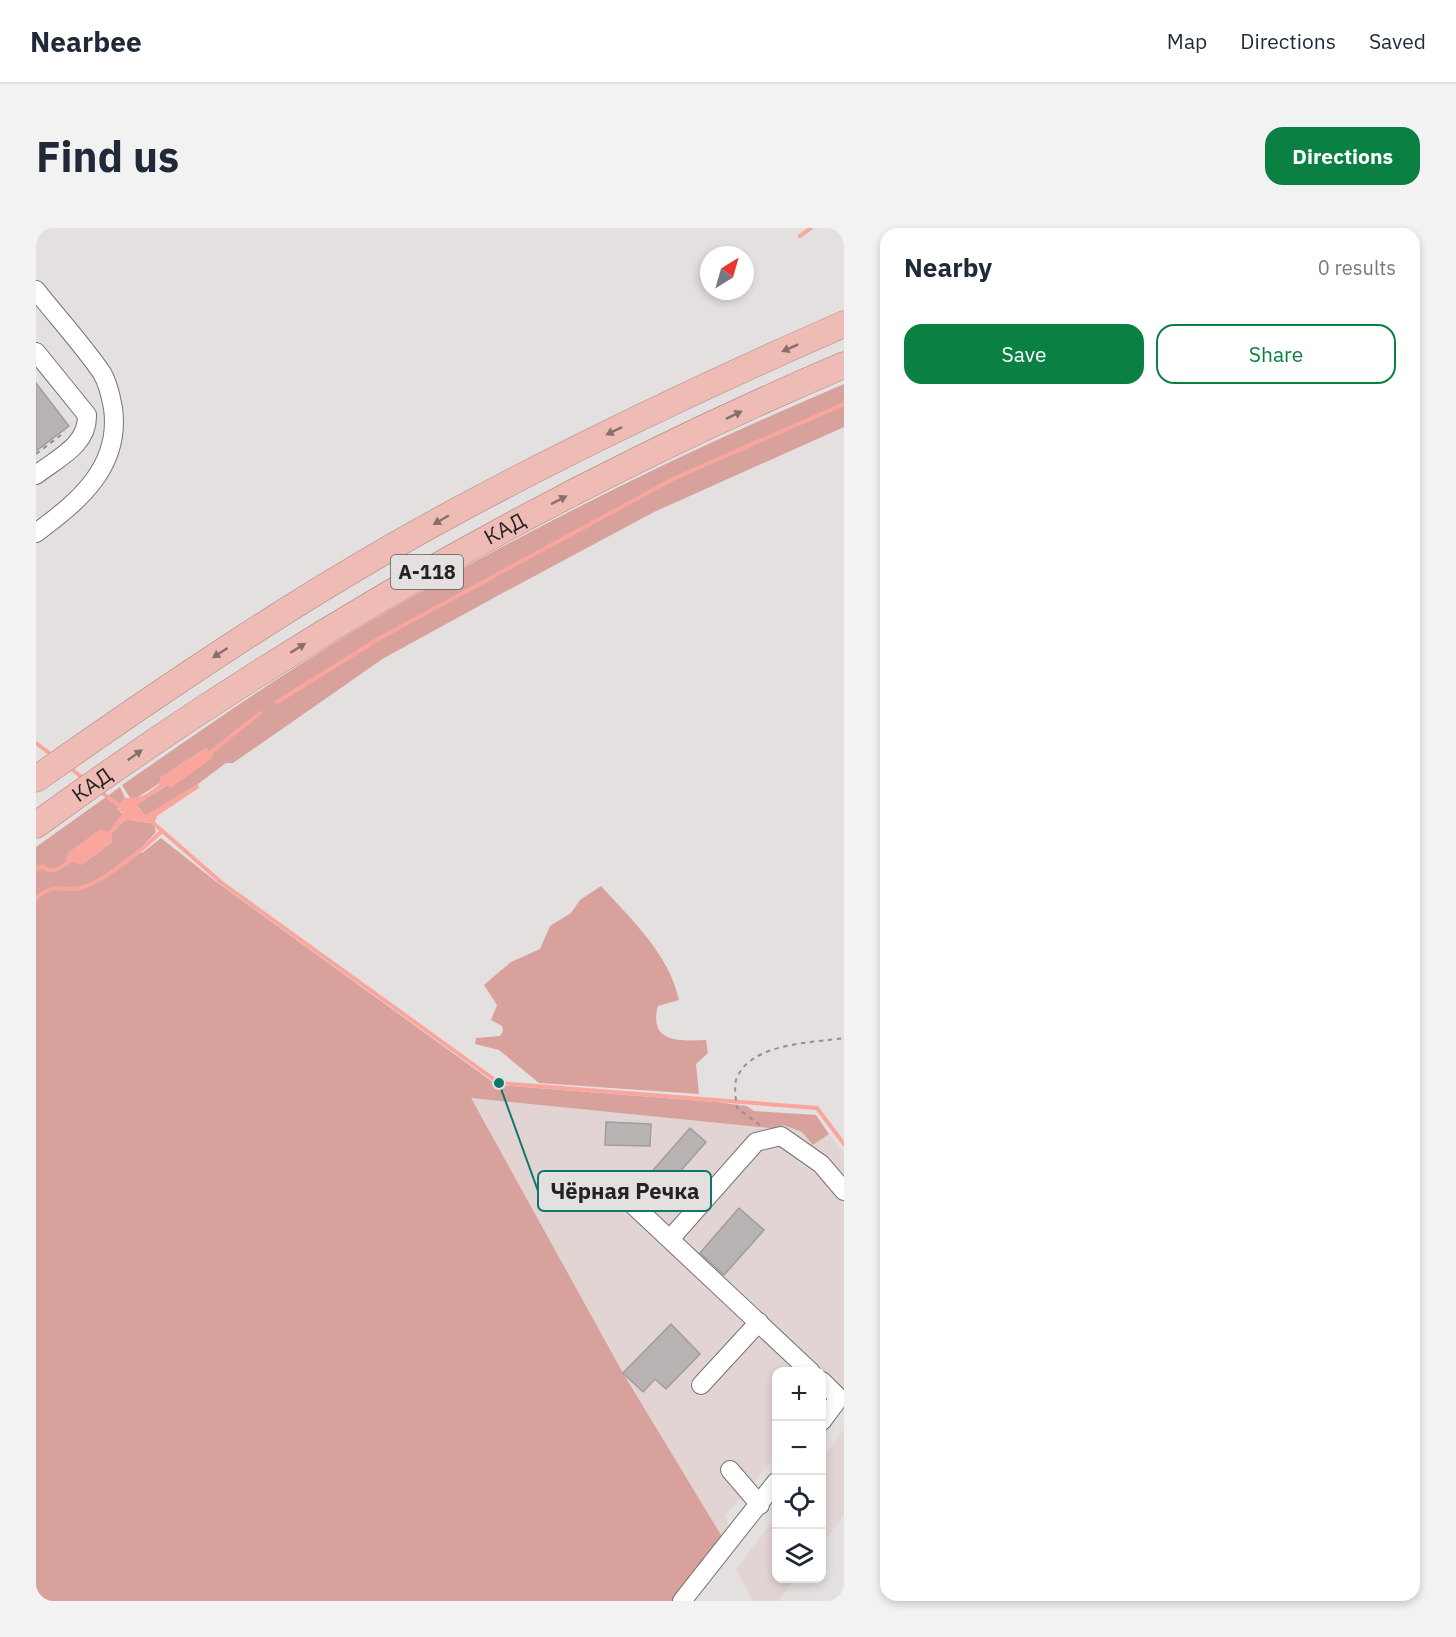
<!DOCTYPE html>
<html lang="en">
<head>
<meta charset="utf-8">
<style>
	:root { --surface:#fff; --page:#f2f2f3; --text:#1f2937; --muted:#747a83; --line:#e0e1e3; --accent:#0b8043 }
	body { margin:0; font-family:"IBM Plex Sans",sans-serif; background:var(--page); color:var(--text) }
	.controls { position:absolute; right:18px; bottom:18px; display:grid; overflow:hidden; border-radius:12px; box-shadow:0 3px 9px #0003 }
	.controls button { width:54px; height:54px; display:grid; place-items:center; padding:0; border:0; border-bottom:2px solid var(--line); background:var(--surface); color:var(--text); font:30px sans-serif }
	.compass { position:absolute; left:664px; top:18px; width:54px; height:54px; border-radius:50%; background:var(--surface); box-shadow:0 3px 9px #0003; rotate:37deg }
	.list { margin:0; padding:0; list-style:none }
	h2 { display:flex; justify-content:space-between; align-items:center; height:78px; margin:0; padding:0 24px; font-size:26px }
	h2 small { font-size:20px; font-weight:400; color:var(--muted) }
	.actions { display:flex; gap:12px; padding:18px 24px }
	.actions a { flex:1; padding:14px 0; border:2px solid var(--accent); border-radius:18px; text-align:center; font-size:21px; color:var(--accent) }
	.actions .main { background:var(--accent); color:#fff }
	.icon { flex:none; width:33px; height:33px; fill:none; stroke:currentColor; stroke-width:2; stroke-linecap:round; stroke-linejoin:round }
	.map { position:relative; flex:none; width:808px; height:1373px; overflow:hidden; border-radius:18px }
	header { display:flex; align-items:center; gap:36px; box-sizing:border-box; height:84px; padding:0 30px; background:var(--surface); border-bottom:2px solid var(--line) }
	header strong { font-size:28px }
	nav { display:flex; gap:33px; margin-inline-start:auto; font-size:21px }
	.intro { display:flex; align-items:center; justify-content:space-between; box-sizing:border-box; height:144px; padding:0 36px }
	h1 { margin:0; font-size:42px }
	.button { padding:15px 27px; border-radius:18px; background:var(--accent); color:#fff; font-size:21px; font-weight:700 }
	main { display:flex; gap:36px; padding:0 36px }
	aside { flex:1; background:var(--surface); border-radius:18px; box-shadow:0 3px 9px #0003 }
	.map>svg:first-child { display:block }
</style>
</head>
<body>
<header>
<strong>Nearbee</strong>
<nav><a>Map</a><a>Directions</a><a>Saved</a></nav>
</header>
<div class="intro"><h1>Find us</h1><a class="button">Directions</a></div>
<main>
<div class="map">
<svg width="808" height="1373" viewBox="0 0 808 1373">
	<rect width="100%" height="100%" fill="#e4e0df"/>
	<g fill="#e2d4d2">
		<path d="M434 870 744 901 746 897 766 904 777 917 793 906 808 926V1183L789 1172 786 1176V1144H740V1228L689 1288 694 1303 685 1307 587 1145Z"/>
		<path d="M808 1201V1287L786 1317V1231Z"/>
		<path d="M740 1289V1350L759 1351 742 1373H717L700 1341Z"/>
	</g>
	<g fill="#d8a19b">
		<path d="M808 156V199L618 284 463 367 348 430 197 535H190L162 556 110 588 101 578 103 575 177 528 170 520 124 550V555L99 571 94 570 86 557C134 524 181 491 229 459 411 340 608 241 808 156Z"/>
		<path d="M84 559 89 570 81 581 87 586 85 590 45 637 76 614 75 606 90 591 118 596 120 604 103 622 106 625 125 610 182 655 461 857 680 874 711 878 718 883 780 887 793 906 777 917 766 904 747 897 744 901 435 870 587 1145 685 1307 694 1303 640 1373H0V619Z"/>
		<path d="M565 658C596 692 633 726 643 772L622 778C612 815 644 813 670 812L672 825 660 836 663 866 503 855 463 822 439 816 440 810 464 808 467 803 466 798 455 792 461 777 448 757 475 734 504 721 514 698 535 685 544 672Z"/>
	</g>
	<path fill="#faa69d" d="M170 520 177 528 175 531 136 559 129 558 103 575 101 579 110 587 162 556 163 560 121 588 118 596C108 593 99 595 90 591L75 606 76 614 45 637 29 631 33 624 63 602 73 603 87 585 81 581 89 570C108 570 109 567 124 556V550Z"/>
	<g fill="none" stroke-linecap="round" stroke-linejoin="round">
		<g stroke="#faa69d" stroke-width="4">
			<path d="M764 8 775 0"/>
			<path d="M241 474 344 410 639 250 808 176"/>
			<path d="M0 515 17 528"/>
			<path d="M174 525 224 485"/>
			<path d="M33 539 48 551"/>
			<path d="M64 563 86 580"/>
			<path d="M115 593 186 655 463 855 781 880 808 916"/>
			<path d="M0 641 7 639C19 647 22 640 33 634"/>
			<path d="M0 670C20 653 27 664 44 660 67 655 108 620 125 604"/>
		</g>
	</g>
	<g fill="#b9b4b4" stroke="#a19d9c" stroke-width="1.5">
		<path d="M0 155 33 198 0 223Z"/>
		<path d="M570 894 615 896 614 918 569 917Z"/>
		<path d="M654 900 670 914 628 962 612 948Z"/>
		<path d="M703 980 728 1002 688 1047 664 1025Z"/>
		<path d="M635 1096 664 1126 630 1161 619 1151 607 1164 587 1145Z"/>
	</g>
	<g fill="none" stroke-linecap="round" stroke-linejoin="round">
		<g stroke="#777372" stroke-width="20">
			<g id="minor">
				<path d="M0 62C22 90 46 116 66 145 72 155 75 169 77 180 85 239 43 273 0 305"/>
				<path d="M0 124 51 187C52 217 22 230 0 247"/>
				<path d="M579 960 775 1144"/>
				<path d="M634 1011 720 914 745 908 785 936 808 963"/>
				<path d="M786 1153 803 1170 786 1193"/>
				<path d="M665 1157 723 1094"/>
				<path d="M694 1242 724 1277"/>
				<path d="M646 1373 740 1254"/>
			</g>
		</g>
		<g stroke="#a88582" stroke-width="27">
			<g id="highway">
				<path d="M0 551C135 456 272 363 417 285 544 216 676 154 808 96"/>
				<path id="s1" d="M0 597C251 414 522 259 808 137"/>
			</g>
		</g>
		<g stroke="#93908f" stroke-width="2" stroke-dasharray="4.5 4.5" stroke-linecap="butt">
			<path d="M0 226 29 204"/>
			<path d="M724 897 701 880C700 872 698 860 700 852 713 815 774 815 808 810"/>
		</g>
		<use href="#minor" stroke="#fff" stroke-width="18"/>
		<use href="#highway" stroke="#efbbb5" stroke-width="26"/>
	</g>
	<defs><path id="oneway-solid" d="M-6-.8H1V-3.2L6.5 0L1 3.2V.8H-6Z" transform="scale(1.5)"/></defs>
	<g fill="#8a6e6c">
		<use href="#oneway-solid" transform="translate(754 120) rotate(156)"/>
		<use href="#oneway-solid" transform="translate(698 187) rotate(-26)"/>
		<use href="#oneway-solid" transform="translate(578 203) rotate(154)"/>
		<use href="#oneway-solid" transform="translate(523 272) rotate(-27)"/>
		<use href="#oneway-solid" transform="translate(405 292) rotate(150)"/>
		<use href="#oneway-solid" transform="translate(262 420) rotate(-32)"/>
		<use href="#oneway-solid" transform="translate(184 425) rotate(147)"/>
		<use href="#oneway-solid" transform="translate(99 527) rotate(-36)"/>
	</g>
	<g text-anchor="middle" stroke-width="4.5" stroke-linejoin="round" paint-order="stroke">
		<rect fill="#e4e0df" stroke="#5e5b5b" stroke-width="1.5" x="355" y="327" width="72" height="34" rx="4.5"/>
		<g font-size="20" font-weight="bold" fill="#242222">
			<text x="391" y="351">А-118</text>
		</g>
		<g font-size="21" fill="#242222" stroke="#e4e0df">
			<text dy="7" stroke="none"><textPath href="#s1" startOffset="555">КАД</textPath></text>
			<text dy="7" stroke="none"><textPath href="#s1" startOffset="69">КАД</textPath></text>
		</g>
	</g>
	<path fill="none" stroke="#0f766e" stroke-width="2" d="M463 855L502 963"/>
	<circle fill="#0f766e" stroke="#e4e0df" stroke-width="2" cx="463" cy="855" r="6"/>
	<rect fill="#e4e0df" stroke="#0f766e" stroke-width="2" x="502" y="943" width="173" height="40" rx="6"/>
	<g font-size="22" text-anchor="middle" font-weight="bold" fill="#242222">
		<text x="589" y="971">Чёрная Речка</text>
	</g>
</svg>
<div class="controls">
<button>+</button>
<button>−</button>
<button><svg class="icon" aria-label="locate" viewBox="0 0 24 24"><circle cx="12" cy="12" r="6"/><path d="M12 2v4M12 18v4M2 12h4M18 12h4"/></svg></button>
<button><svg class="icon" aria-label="layers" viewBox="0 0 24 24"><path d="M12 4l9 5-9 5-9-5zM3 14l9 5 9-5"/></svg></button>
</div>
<svg class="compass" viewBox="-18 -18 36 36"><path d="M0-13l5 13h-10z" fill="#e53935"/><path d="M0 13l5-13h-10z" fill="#747a83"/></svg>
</div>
<aside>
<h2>Nearby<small>0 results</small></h2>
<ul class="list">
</ul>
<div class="actions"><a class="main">Save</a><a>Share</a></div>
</aside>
</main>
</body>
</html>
